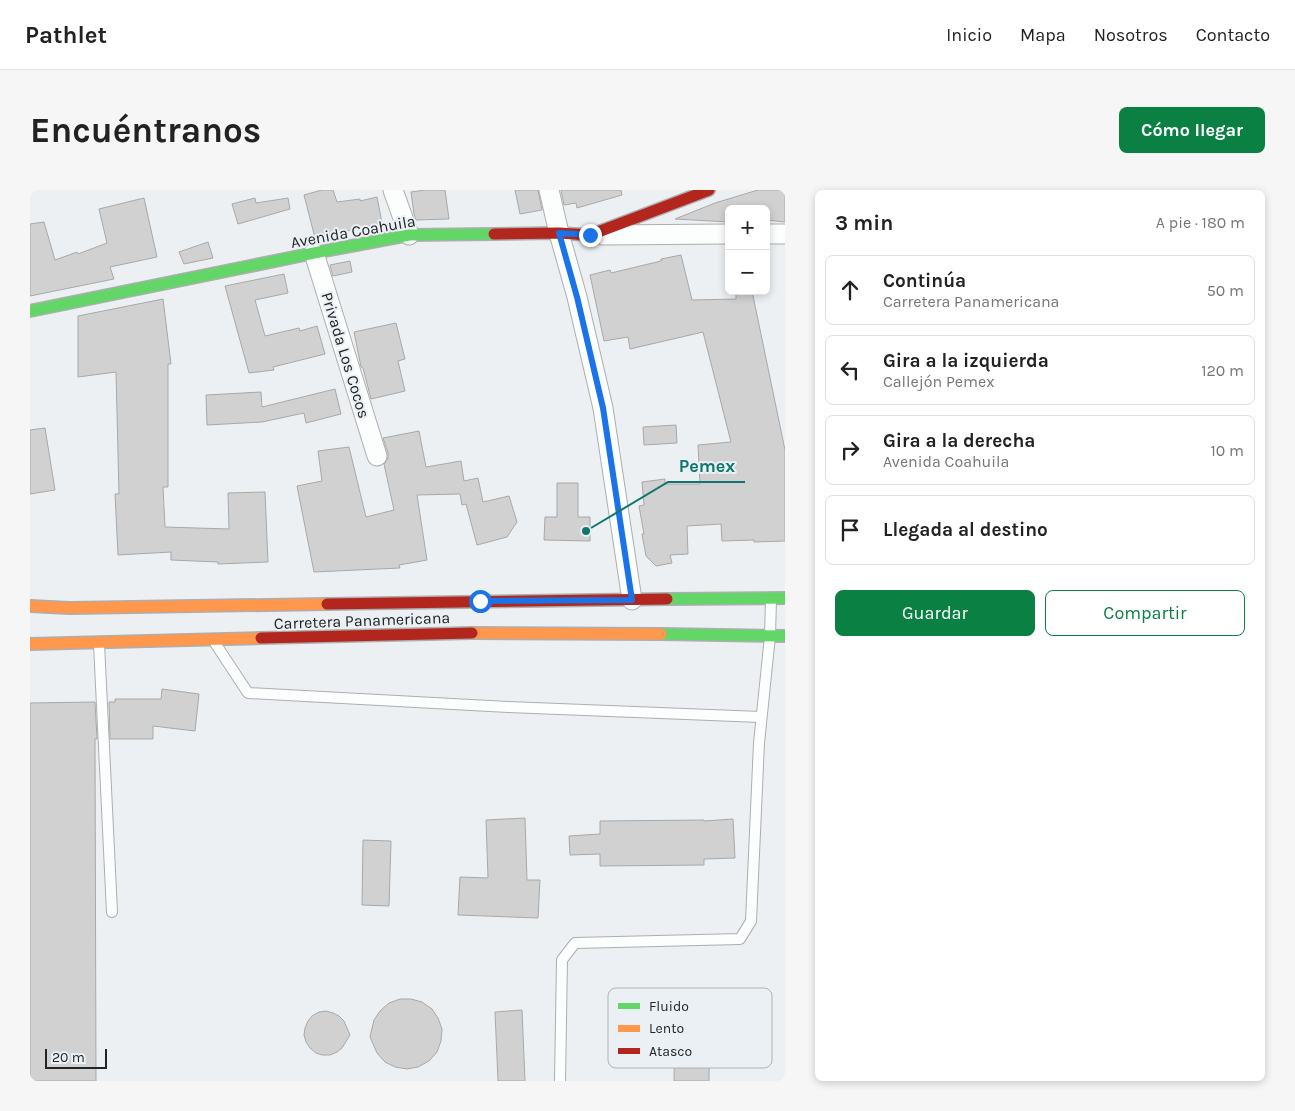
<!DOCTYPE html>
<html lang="es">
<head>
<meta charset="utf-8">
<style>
	:root { --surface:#fff; --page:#f6f6f6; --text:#222; --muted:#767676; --line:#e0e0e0; --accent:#0b8043 }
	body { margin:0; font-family:Karla,sans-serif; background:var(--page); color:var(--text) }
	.controls { position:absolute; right:15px; top:15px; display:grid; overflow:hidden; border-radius:8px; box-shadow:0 2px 8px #0003 }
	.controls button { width:45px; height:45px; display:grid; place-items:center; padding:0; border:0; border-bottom:1px solid var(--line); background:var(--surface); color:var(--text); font:25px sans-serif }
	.scale { position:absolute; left:15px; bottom:12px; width:62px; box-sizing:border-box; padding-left:5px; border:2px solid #222426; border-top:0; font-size:14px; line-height:18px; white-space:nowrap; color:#222426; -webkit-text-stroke:4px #ebf0f4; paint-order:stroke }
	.stop { position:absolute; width:15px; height:15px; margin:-11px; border:4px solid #1a73e8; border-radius:50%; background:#fff }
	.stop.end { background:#1a73e8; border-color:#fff; box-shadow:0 1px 5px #0008 }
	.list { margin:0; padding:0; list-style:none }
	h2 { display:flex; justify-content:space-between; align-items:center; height:65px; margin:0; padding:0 20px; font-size:21px }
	h2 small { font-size:16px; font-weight:400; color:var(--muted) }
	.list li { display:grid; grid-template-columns:32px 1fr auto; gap:15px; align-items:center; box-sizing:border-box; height:70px; margin:0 10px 10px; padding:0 10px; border:1px solid var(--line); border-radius:8px }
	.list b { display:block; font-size:19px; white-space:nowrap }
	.list p { margin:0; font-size:16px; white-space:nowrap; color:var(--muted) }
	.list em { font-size:16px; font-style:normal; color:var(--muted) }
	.actions { display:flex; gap:10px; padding:15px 20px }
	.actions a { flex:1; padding:11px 0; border:1px solid var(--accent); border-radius:8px; text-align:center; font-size:18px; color:var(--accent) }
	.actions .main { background:var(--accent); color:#fff }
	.icon { flex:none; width:28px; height:28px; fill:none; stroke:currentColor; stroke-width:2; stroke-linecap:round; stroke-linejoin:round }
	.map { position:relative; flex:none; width:755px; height:891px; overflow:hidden; border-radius:8px }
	header { display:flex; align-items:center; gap:30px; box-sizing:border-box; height:70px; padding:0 25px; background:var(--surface); border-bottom:1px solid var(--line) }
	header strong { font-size:24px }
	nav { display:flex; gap:28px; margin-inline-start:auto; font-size:18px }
	.intro { display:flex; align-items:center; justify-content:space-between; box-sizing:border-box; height:120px; padding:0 30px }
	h1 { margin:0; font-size:35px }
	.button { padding:12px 22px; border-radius:8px; background:var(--accent); color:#fff; font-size:18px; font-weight:700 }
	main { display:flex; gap:30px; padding:0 30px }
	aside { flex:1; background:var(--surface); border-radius:8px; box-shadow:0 2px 8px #0003 }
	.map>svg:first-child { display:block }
</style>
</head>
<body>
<header>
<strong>Pathlet</strong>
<nav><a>Inicio</a><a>Mapa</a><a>Nosotros</a><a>Contacto</a></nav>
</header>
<div class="intro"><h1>Encuéntranos</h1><a class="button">Cómo llegar</a></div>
<main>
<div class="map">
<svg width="755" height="891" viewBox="0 0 755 891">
	<rect width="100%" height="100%" fill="#edf0f2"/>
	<g fill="#d1d1d2" stroke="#a8a8a9">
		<path d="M292 0H303L307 12 330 9V11L347 7 352 33 285 48 274 5Z"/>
		<path d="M395 0H415L419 29 386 30 384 24 381 2Z"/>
		<path d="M485 0H508L512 20 490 24Z"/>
		<path d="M531 0H591L592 5 547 18 546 13 534 15Z"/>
		<path d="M728 0H755V32L736 30V19H699V32L645 29 685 13Z"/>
		<path d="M114 8 127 67 80 77 84 89 0 106V34L14 32 25 70 47 62 48 64 77 53 69 19Z"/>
		<path d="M225 8 226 13 258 8 260 19 208 34 202 14Z"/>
		<path d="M178 52 183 68 154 74 149 62Z"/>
		<path d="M651 65 662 110 706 109V101H722L755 260V351L724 352V350L692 351 691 334 657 336 658 364 640 365 642 373 626 376 616 366 612 344H614L609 316 614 315 612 292 635 289V294H670L668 255 701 252 673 142 600 159 598 147 574 151 560 85 580 80 581 83 631 71V69Z"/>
		<path d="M320 71 322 82 303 86 300 75Z"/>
		<path d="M254 84 258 103 225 110 235 146 269 138 270 141 287 136 295 164 243 177 244 180 219 183 195 96Z"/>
		<path d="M133 109 141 174H138V297H133L135 337 199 339 198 303 235 302 238 372 188 374V372L141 370V362L88 365 85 304H89L86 182 48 187V126Z"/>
		<path d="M366 133 375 169 368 171 375 201 341 209 333 178 331 177 324 142Z"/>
		<path d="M305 199 311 224 276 233 274 223 232 232 177 235 176 205 231 202 232 217Z"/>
		<path d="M646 235 647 253 614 255 613 237Z"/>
		<path d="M15 238 25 300 0 304V240Z"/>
		<path d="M389 241 396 277 431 271 434 291 448 288 453 312 479 306 487 332 477 347 447 355 436 314 432 315 430 304 387 305 397 370 369 375 370 378 284 382 267 296 292 291 288 261 319 257 336 327 364 320 354 274 358 268V263L353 248Z"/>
		<path d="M527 293H548V327H560V351L514 350 515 327H527Z"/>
		<path d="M132 499 169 504 165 541 123 536V549H80L79 512H85V509H131Z"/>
		<path d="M65 512 67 549H65L66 891H0V513Z"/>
		<path d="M495 628 497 690H510L508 728 428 725 430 687 458 688 456 630Z"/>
		<path d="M703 629 705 668 674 669V675L570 676V664L540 665 539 646 570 644V631L674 630V631Z"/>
		<path d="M333 650 361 651 359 716 332 715Z"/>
		<path d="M370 809H381L392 812 402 819 408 828 412 839 411 851 407 862 399 871 388 877 377 879 365 877 355 872 347 863 340 847 344 830 350 821 359 813Z"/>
		<path d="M492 820 495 891H468L465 822Z"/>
		<path d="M296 821 303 823 309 826 314 831 320 845 312 858 307 862 300 865H292L286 863 280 858 276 852 274 845 275 838 278 831 282 826 289 822Z"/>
		<path d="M645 822H680L679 891H644Z"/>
	</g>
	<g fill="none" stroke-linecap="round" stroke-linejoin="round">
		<g stroke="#acaeaf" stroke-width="12">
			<g id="lane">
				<path d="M185 453 218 503 478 517 731 527"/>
				<path d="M69 454 82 722"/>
				<path d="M530 891 532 770 545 753 710 749 721 731 729 553 740 446 741 409"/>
			</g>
		</g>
		<g stroke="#acaeaf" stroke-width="21">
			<g id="street">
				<path d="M363 0 379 45"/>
				<path d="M519 0 529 43 547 107 573 218 602 410"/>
				<path d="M736 44H755"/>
				<path d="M573 45 699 44"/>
				<path d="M284 63 347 266"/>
			</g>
		</g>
		<g stroke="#acaeaf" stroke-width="14">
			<g id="fast">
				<path d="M0 121 284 63 379 45 464 44"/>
				<path d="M637 409 755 408"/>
				<path d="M631 444 755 446"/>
			</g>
		</g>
		<g stroke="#acaeaf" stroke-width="14">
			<g id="slow">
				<path d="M0 416 40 418 297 414"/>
				<path d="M442 443 631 444"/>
				<path d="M0 454 231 448"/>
			</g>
		</g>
		<g stroke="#acaeaf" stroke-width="14">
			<g id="jam">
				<path d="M464 44 529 43 560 45 679 0"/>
				<path d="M297 414 637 409"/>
				<path d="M231 448 442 443"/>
			</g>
		</g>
		<use href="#lane" stroke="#fcfdfd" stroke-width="10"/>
		<use href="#street" stroke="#fcfdfd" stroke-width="19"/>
		<use href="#fast" stroke="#63d668" stroke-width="11"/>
		<use href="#slow" stroke="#ff974d" stroke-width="11"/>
		<use href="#jam" stroke="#b3261e" stroke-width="11"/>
	</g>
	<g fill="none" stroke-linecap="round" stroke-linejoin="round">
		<path stroke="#1a73e8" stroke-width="6" d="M450 411 602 410 573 218 547 107 529 43 560 45"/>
	</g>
	<g text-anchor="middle" stroke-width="4" stroke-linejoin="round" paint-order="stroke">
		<g font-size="16" fill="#222426" stroke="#ebf0f4">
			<text transform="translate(323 41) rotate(-10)" y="6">Avenida Coahuila</text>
			<text transform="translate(316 165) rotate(73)" y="6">Privada Los Cocos</text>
			<text transform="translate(332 430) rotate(-2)" y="6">Carretera Panamericana</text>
		</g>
	</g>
	<rect x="578" y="798" width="164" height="80" rx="8" fill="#ebf0f4" stroke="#afb3b6" stroke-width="1"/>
	<rect x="588" y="813" width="22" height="6" fill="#63d668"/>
	<rect x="588" y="835" width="22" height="7" fill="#ff974d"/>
	<rect x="588" y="858" width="22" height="6" fill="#b3261e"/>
	<g font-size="14" fill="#222426">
		<text x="619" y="821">Fluido</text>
		<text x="619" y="843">Lento</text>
		<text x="619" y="866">Atasco</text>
	</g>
	<path fill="none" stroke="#0f766e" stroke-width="2" d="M556 341L638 292H715"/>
	<circle fill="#0f766e" stroke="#ebf0f4" stroke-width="2" cx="556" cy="341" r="5"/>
	<g font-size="18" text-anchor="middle" font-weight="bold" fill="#0f766e" stroke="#ebf0f4" stroke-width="4" stroke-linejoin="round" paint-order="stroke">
		<text x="677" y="282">Pemex</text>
	</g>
</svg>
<div class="controls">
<button>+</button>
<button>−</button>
</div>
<div class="scale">20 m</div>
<div class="stop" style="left:450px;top:411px"></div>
<div class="stop end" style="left:560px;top:45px"></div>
</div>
<aside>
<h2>3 min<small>A pie · 180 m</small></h2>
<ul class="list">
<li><svg class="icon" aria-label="ahead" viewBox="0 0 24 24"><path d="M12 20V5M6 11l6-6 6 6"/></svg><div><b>Continúa</b><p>Carretera Panamericana</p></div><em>50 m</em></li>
<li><svg class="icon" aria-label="left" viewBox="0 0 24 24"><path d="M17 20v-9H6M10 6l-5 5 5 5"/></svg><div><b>Gira a la izquierda</b><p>Callejón Pemex</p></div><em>120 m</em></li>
<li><svg class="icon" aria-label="right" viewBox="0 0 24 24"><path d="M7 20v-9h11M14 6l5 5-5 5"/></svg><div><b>Gira a la derecha</b><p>Avenida Coahuila</p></div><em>10 m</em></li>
<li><svg class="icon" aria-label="arrive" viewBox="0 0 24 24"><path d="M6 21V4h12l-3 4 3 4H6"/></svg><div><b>Llegada al destino</b></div></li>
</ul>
<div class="actions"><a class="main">Guardar</a><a>Compartir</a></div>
</aside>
</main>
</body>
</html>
